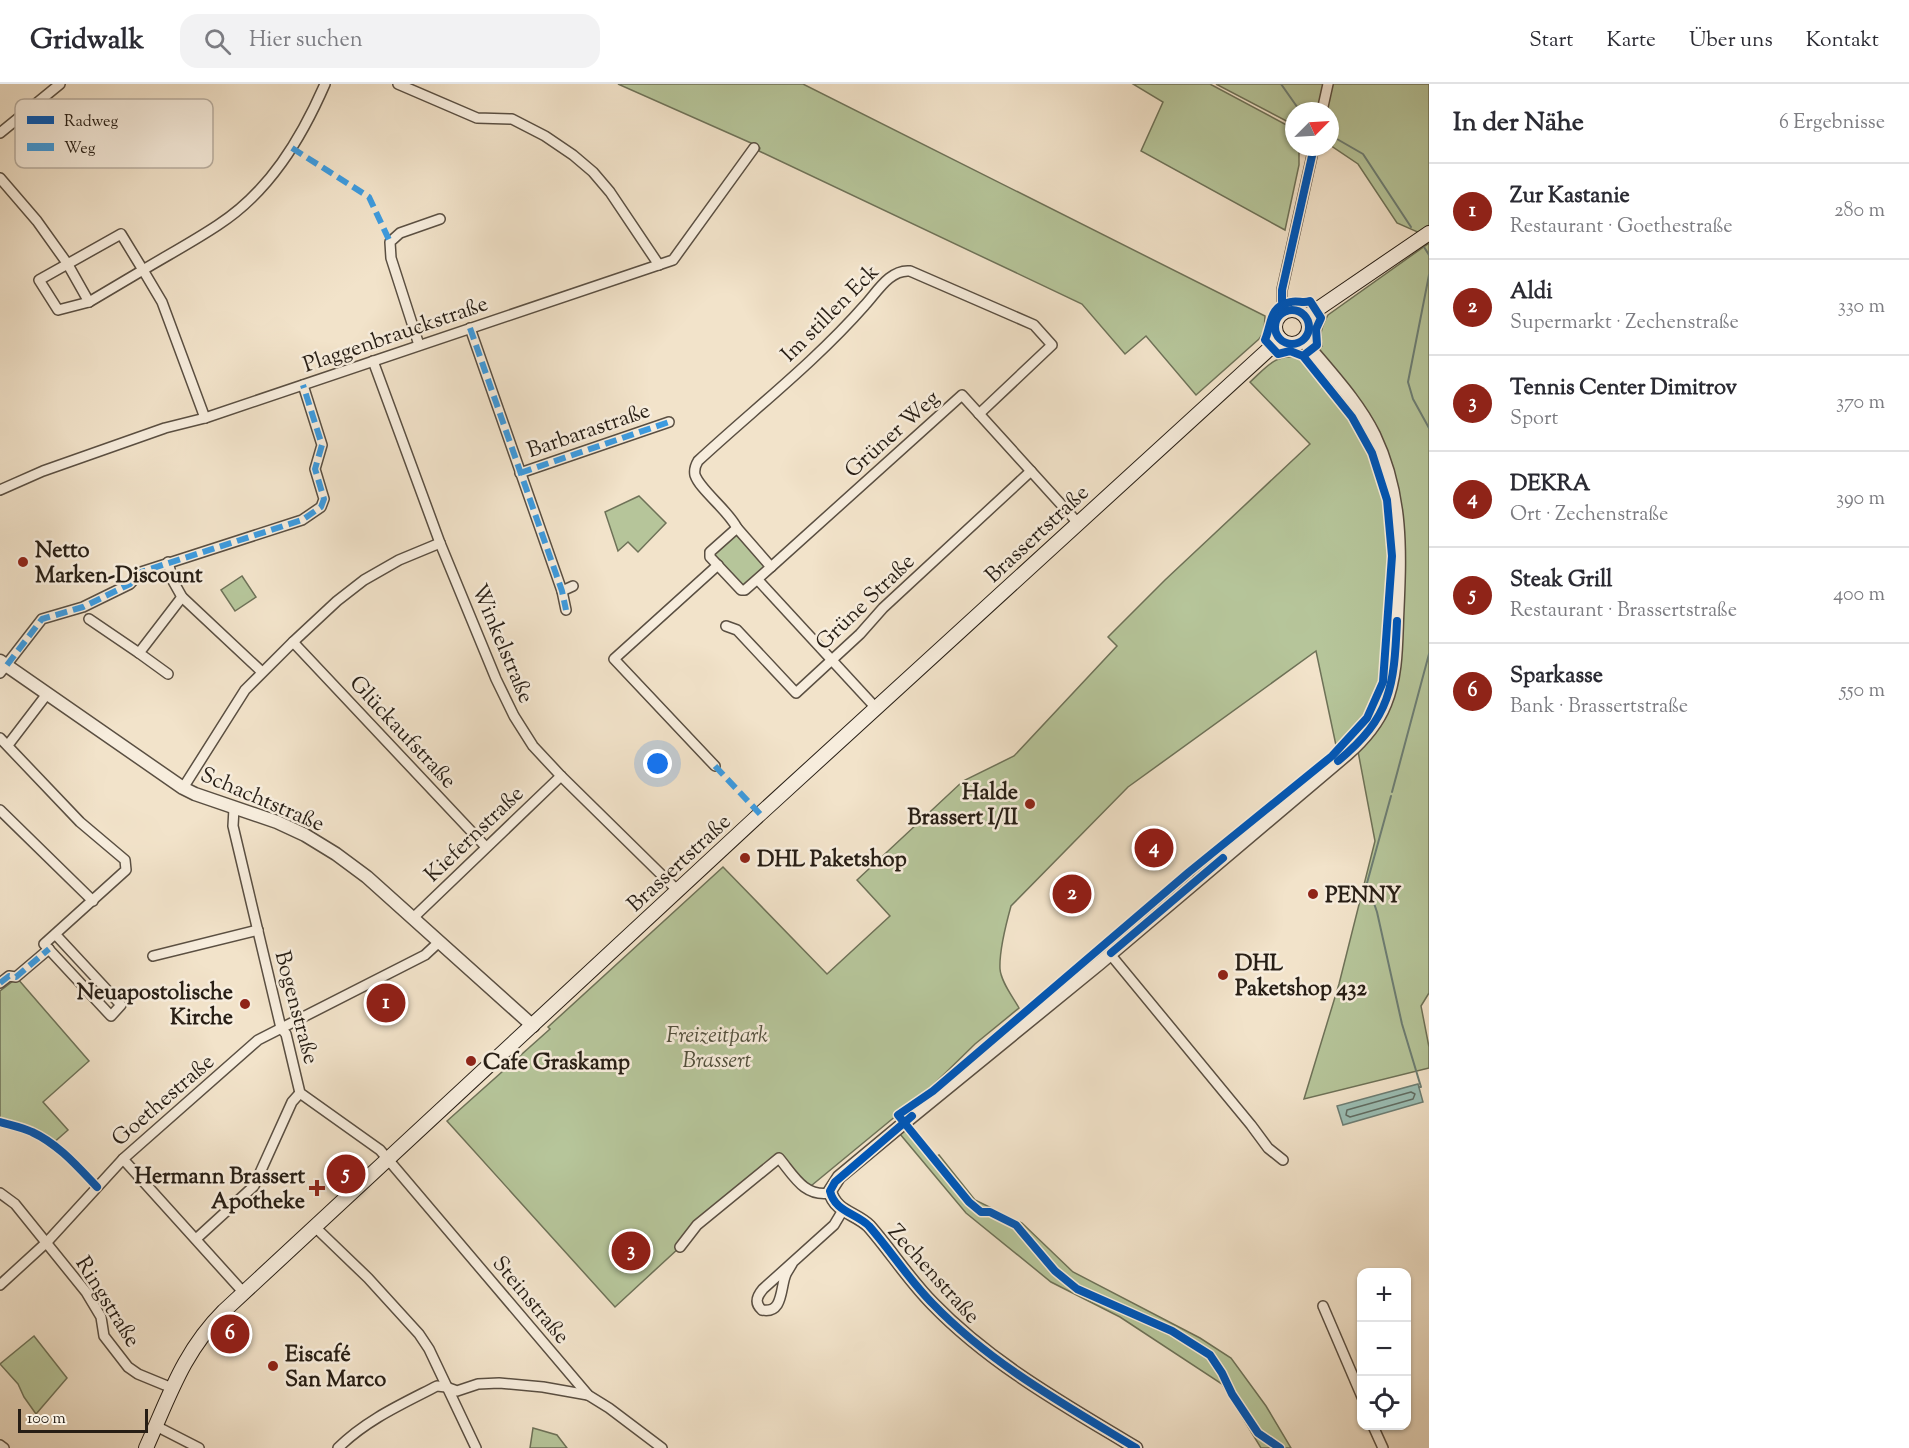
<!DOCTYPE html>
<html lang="de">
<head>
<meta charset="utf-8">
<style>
	:root { --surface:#fff; --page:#f2f2f3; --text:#2b2b33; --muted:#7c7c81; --line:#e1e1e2; --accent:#8f2418 }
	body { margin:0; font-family:"Sorts Mill Goudy",serif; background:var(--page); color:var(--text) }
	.controls { position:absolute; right:18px; bottom:18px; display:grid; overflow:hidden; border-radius:12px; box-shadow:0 2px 4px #0004 }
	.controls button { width:54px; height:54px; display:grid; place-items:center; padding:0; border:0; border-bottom:2px solid var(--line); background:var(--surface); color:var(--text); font:30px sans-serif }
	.compass { position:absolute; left:1285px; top:18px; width:54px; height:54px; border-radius:50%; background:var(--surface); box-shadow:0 2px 4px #0004; rotate:66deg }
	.scale { position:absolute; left:18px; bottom:15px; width:130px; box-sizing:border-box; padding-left:6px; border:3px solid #271e15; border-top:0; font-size:16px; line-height:21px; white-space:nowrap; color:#271e15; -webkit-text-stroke:4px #f7eddd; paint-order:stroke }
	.you { position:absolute; left:658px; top:680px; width:21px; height:21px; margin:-15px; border:4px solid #fff; border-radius:50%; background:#1a73e8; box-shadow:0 0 0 9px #1a73e833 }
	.badge { display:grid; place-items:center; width:39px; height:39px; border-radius:50%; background:var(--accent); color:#fff; font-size:20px; font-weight:700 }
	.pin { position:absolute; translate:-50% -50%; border:3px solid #fff; box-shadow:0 2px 6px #0006 }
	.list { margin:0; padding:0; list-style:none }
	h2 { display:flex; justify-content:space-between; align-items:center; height:78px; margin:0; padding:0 24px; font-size:26px }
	h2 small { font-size:20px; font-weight:400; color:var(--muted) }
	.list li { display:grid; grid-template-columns:39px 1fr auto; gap:18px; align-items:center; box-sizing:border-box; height:96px; padding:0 24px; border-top:2px solid var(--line) }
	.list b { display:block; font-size:22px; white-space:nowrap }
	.list p { margin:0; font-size:20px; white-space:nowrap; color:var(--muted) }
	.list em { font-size:20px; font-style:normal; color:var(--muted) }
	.icon { flex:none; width:33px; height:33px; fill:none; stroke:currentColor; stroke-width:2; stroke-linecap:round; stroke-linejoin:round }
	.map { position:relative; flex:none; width:1429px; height:1364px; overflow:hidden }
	header { display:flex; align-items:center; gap:36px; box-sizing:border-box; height:84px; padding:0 30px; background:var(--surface); border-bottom:2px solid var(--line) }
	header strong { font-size:28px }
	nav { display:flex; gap:33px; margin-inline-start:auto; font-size:21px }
	.search { width:420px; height:54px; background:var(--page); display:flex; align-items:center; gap:15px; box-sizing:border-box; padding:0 21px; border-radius:18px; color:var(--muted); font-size:22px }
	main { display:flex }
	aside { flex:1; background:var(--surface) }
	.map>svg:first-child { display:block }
</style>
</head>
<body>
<header>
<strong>Gridwalk</strong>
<div class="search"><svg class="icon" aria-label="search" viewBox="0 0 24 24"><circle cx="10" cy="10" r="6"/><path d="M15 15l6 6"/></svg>Hier suchen</div>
<nav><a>Start</a><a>Karte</a><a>Über uns</a><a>Kontakt</a></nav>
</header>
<main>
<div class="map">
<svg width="1429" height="1364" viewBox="0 0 1429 1364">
	<rect width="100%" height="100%" fill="#f2e3ca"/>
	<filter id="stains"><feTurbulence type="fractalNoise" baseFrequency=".00333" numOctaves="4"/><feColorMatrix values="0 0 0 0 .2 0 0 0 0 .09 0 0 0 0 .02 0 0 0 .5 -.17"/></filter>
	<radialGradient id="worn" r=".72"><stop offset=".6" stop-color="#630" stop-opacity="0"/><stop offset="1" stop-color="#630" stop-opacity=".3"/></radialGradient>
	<g fill="#b6c59a" stroke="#6e7258" stroke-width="1.5">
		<path d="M618 0H803L1265 232 1264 248 1259 255 1196 311 1146 252 1125 270 1082 220 759 67 760 64 751 59Z"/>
		<path d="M1133 0H1210L1294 45V63H1299V81L1285 146 1141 67 1163 18Z"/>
		<path d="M1216 0H1429V153L1397 139 1358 80 1330 61V27H1294V41Z"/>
		<path d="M1429 159V909L1421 922 1429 963V984L1304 1015 1339 900 1375 757 1357 662 1337 666 1316 567 1128 703 1011 822C1006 840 999 866 1000 885 1001 898 1013 913 1019 924L975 960 931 1003 806 1106 779 1075 697 1141 680 1163 615 1223 447 1037 550 945 548 943 723 783 827 890 890 832 857 796 963 697 1014 672 1117 562 1108 553 1165 496 1310 360 1250 298C1266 284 1276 268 1300 274L1322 262C1319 250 1322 242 1328 231Z"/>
		<path d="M639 412 666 439 638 468 628 458 618 467 605 428Z"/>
		<path d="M734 450H739L765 480V485L746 502H741L714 473V469Z"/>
		<path d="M242 492 256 513 235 527 221 506Z"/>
		<path d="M17 894 89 977 43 1018 68 1046 52 1060 30 1047 0 1038V907Z"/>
		<path d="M910 1042 935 1073 939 1071 975 1116 1022 1139 1073 1188 1200 1254 1231 1274 1266 1322 1291 1364H1261L1222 1300 1120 1233 1051 1198 966 1129 900 1050Z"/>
		<path d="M34 1252 67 1294 36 1330 24 1313 18 1300 0 1280Z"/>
		<path d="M533 1344 557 1351 567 1364H530Z"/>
	</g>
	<path fill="#9bbeb4" stroke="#6d7e74" stroke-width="1.5" d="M1418 1000 1423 1018 1343 1041 1337 1022Z"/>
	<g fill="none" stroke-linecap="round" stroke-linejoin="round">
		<path stroke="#616e64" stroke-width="1.5" d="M1411 1008 1415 1010 1413 1015 1350 1033 1346 1031 1347 1026Z"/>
		<g stroke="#6d7e74" stroke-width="2">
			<path d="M1281 0 1300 27"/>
			<path d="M1330 51 1363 70 1411 143"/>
			<path d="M1424 163 1429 171"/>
			<path d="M1429 191 1408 298 1413 315 1429 344"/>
			<path d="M1392 708 1429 570"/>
			<path d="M1391 712 1367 799 1377 828 1402 940 1421 1003H1419"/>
		</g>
		<g stroke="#5a4f42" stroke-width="12">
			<g id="minor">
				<path d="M398 0 477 34 512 35 545 52 573 71 593 88 610 108 659 181"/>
				<path d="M1322 27 1328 0"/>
				<path d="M0 49 60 0"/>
				<path d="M0 94 37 137 67 179 89 218"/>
				<path d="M121 150 143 186 89 218 58 226 39 196Z"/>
				<path d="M1286 227 1282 217V206L1314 63"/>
				<path d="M470 244 562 507 566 526"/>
				<path d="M419 261 391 174 390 158 400 149 440 135"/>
				<path d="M373 277 440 459 496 595 514 632 533 662 561 692 678 807"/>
				<path d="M205 334 162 218 143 186C168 171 194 157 218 141 269 108 301 55 325 0"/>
				<path d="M520 389 669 338"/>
				<path d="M0 406 43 387 165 344 205 334 673 176 754 64"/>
				<path d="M737 444C728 426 700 406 695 391 694 386 695 382 698 377 753 326 815 278 865 221 877 208 890 185 910 187L1034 241 1052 261 979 330"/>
				<path d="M737 444 771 483 745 506H741L710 473V468Z"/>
				<path d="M168 478 173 497 182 513 262 588"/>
				<path d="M771 483 962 311 1078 439"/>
				<path d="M758 496 876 624"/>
				<path d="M562 507 573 502"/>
				<path d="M89 535 139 569"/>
				<path d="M726 542 737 546 796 609 860 550 883 524 1031 387"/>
				<path d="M293 558 486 763"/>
				<path d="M0 589 42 535 83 523 130 500 141 488 302 436 321 423 324 415 315 385 322 361 303 301"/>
				<path d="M168 590 139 569 182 513"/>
				<path d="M0 654 80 738 125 776 126 786 44 860 111 932 121 921 55 850"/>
				<path d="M8 661 47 610"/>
				<path d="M715 682 614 575 718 481"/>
				<path d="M183 704 245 606 293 558 337 517 364 496 399 476 440 459"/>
				<path d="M234 724 233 742 281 944 286 950 300 1009 380 1066 588 1311 609 1324 662 1364"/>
				<path d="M0 726 93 817"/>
				<path d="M413 834 561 692"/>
				<path d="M1110 870 1251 1041 1268 1064 1283 1076"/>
				<path d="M153 872 258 846"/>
				<path d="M0 899 9 892 16 893 49 865"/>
				<path d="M123 1075 244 1209"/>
				<path d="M0 1109 15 1120 86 1208 101 1233 104 1252 128 1283 138 1290 172 1304"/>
				<path d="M315 1143 368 1194 419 1250 429 1265 476 1364"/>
				<path d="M196 1155 254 1102 292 1018 300 1009"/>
				<path d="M680 1163 697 1141 779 1074C794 1092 804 1113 830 1109"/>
				<path d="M793 1178C791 1182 788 1186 786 1190 780 1203 784 1230 762 1226 754 1219 757 1212 763 1205L834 1141 843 1126"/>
				<path d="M0 1201 47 1158 123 1075 258 956 425 871 439 858"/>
				<path d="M1323 1222 1362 1313"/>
				<path d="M156 1342 199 1364"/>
				<path d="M1373 1342 1383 1364"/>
				<path d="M0 1361 4 1364"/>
				<path d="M338 1364C366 1336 402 1320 437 1302L446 1303 457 1307 478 1300 499 1299 543 1303 588 1311"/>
			</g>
		</g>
		<g stroke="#5a4f42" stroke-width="15">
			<g id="tertiary">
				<path d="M0 577 183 704 195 710 277 738 305 751 336 770 367 793 533 942"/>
				<path d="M1136 1364C1065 1321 991 1280 933 1220 909 1196 891 1167 869 1142 856 1129 835 1128 830 1107L839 1093 898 1044 1100 879 1347 670C1363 656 1377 640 1385 620 1396 593 1396 564 1397 535 1400 469 1403 412 1374 351 1356 315 1328 287 1303 256"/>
			</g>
		</g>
		<g stroke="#271e15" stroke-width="16">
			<g id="secondary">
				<circle cx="1292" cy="243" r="17"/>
				<path d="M1306 233 1429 149"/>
				<path d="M146 1364C169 1313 183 1268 224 1227L760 730 1280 255"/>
			</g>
		</g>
		<use href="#minor" stroke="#f7eddd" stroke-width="9"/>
		<use href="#tertiary" stroke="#f7eddd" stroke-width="12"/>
		<use href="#secondary" stroke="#f7eddd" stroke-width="14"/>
		<g stroke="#3d9bdf" stroke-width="6" stroke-dasharray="12 6" stroke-linecap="butt">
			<path d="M292 64 369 113 390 158"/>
			<path d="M470 244 562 507 566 526"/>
			<path d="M520 389 669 338"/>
			<path d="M7 581 42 535 83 523 130 500 141 488 302 436 321 423 324 415 315 385 322 361 303 301"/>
			<path d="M715 682 760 730"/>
			<path d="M0 899 9 892 16 893 49 865"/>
		</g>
		<g stroke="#f7eddd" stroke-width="11">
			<g id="cycleway">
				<circle cx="1292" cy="243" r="17"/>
				<path d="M1286 227 1282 217V206L1314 63"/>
				<path d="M1338 677C1391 633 1394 603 1397 537"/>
				<path d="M1111 869 1223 774"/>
				<path d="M912 1032 835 1098 830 1107C835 1128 856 1129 869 1142 891 1167 909 1196 933 1220 991 1280 1065 1321 1136 1364"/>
				<path d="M0 1038C10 1041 22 1043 32 1048 58 1060 77 1082 97 1103"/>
				<path d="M1280 1364 1258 1349 1232 1310 1222 1289 1210 1271 1172 1247 1077 1205 1055 1187 1016 1141 990 1128H981L969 1118 898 1031 933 1007 1189 788 1332 672 1367 634 1383 598 1392 472 1387 416 1372 369 1352 333 1303 272 1290 267 1278 270 1265 256C1272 239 1269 222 1291 218 1298 216 1303 220 1310 217L1321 234 1316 245 1317 261 1303 272"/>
			</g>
		</g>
		<use href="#cycleway" stroke="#0057b8" stroke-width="8"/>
	</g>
	<g fill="#8f2418" stroke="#f7eddd" stroke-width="2">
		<circle cx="23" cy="478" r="6"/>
		<circle cx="1030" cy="720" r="6"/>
		<circle cx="745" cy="774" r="6"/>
		<circle cx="1313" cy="810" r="6"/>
		<circle cx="1223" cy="891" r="6"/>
		<circle cx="245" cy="920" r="6"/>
		<circle cx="471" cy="977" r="6"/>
		<path d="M314 1095h6v6h6v6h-6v6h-6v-6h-6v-6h6z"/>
		<circle cx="273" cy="1282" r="6"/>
	</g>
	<g text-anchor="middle" stroke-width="5" stroke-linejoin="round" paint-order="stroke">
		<g font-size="22" fill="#271e15" stroke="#f7eddd">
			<text transform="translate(829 228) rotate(-45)" y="8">Im stillen Eck</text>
			<text transform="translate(395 249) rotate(-19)" y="8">Plaggenbrauckstraße</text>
			<text transform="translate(588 345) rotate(-19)" y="8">Barbarastraße</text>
			<text transform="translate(891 349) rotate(-42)" y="8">Grüner Weg</text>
			<text transform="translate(1036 449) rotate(-43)" y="8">Brassertstraße</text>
			<text transform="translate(864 517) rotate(-44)" y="8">Grüne Straße</text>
			<text transform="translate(504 559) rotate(67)" y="8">Winkelstraße</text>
			<text transform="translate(404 647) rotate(47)" y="8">Glückaufstraße</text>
			<text transform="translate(263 714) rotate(23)" y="8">Schachtstraße</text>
			<text transform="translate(473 749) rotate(-44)" y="8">Kiefernstraße</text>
			<text transform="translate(678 778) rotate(-43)" y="8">Brassertstraße</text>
			<text transform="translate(298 923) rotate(75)" y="8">Bogenstraße</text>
			<text transform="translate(162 1015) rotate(-41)" y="8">Goethestraße</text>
			<text transform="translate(935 1189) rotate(48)" y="8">Zechenstraße</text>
			<text transform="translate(532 1215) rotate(50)" y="8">Steinstraße</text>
			<text transform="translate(109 1217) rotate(58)" y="8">Ringstraße</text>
		</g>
		<g font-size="22" font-weight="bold" fill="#271e15" stroke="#f7eddd" text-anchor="start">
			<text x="35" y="473">Netto<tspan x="35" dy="25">Marken-Discount</tspan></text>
			<text x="1018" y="715" text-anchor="end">Halde<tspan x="1018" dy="25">Brassert I/II</tspan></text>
			<text x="757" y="782">DHL Paketshop</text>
			<text x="1325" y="818">PENNY</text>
			<text x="1235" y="886">DHL<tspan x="1235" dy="25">Paketshop 432</tspan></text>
			<text x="233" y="915" text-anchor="end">Neuapostolische<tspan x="233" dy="25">Kirche</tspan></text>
			<text x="483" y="985">Cafe Graskamp</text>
			<text x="305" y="1099" text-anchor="end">Hermann Brassert<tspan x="305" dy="25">Apotheke</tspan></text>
			<text x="285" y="1277">Eiscafé<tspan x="285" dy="25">San Marco</tspan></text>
		</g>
		<g font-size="22" font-style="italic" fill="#52503d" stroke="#f7eddd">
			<text x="717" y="958">Freizeitpark<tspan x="717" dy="25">Brassert</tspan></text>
		</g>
	</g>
	<rect x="15" y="15" width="198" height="69" rx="9" fill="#f7eddd" stroke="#b9afa1" stroke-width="1.5"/>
	<rect x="27" y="32" width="27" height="8" fill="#0057b8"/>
	<rect x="27" y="59" width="27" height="8" fill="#3d9bdf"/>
	<g font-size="16" fill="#271e15">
		<text x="64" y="42">Radweg</text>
		<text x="64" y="69">Weg</text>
	</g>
	<rect width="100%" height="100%" filter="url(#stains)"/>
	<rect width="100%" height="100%" fill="url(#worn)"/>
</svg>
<div class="controls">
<button>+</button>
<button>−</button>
<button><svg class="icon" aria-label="locate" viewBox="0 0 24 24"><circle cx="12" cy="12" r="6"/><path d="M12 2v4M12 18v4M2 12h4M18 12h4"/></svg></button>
</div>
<svg class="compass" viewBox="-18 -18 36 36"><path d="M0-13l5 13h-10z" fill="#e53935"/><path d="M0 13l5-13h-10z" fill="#7c7c81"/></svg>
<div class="scale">100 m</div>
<div class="you"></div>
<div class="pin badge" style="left:386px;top:919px">1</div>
<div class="pin badge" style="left:1072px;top:810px">2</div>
<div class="pin badge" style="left:631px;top:1167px">3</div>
<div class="pin badge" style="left:1154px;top:764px">4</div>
<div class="pin badge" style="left:346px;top:1090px">5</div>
<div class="pin badge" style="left:230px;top:1250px">6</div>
</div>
<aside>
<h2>In der Nähe<small>6 Ergebnisse</small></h2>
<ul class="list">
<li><span class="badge">1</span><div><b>Zur Kastanie</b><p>Restaurant · Goethestraße</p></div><em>280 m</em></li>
<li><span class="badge">2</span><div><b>Aldi</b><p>Supermarkt · Zechenstraße</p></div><em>330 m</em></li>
<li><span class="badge">3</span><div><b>Tennis Center Dimitrov</b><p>Sport</p></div><em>370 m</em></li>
<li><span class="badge">4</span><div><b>DEKRA</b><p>Ort · Zechenstraße</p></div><em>390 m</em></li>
<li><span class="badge">5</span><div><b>Steak Grill</b><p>Restaurant · Brassertstraße</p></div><em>400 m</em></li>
<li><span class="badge">6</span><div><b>Sparkasse</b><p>Bank · Brassertstraße</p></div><em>550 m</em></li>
</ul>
</aside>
</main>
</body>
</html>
